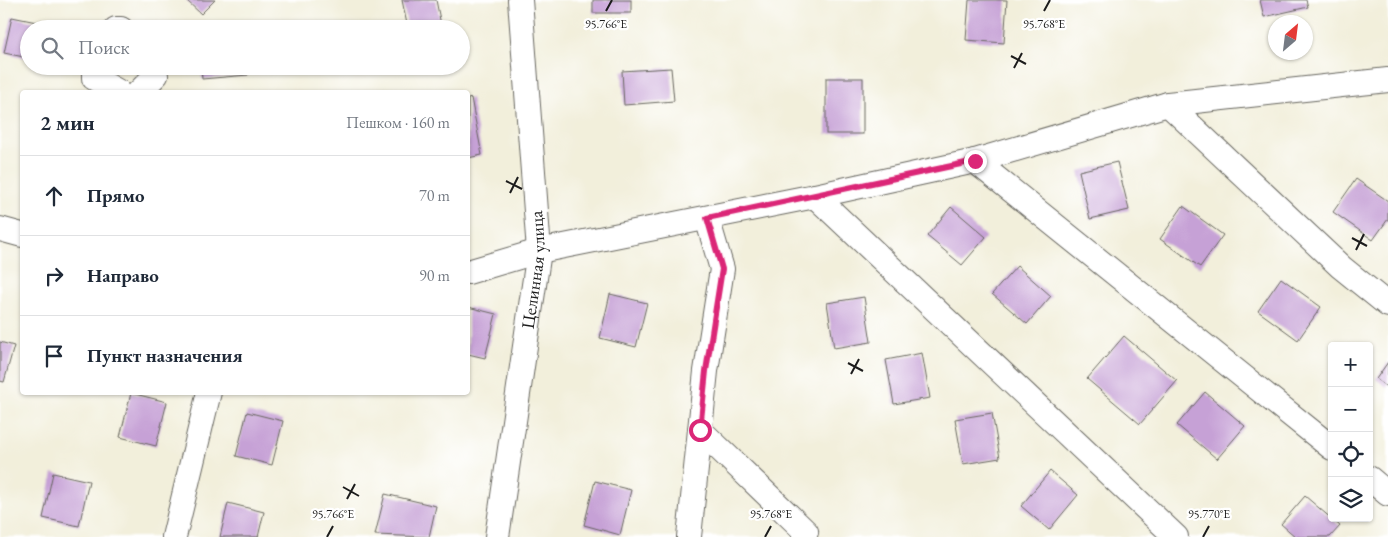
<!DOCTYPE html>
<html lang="ru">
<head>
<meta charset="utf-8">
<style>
	:root { --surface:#fff; --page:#f6f6f7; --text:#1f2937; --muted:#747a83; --line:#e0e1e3 }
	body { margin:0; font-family:"EB Garamond",serif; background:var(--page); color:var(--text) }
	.controls { position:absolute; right:15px; bottom:15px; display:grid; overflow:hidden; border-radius:5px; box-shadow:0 1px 4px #0004 }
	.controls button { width:45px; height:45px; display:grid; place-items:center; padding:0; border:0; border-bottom:1px solid var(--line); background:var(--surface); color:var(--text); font:25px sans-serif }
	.compass { position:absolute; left:1268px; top:15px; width:45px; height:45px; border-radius:50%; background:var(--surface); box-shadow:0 1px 4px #0004; rotate:28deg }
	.stop { position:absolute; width:15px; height:15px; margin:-11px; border:4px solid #db2777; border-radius:50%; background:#fff }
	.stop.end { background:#db2777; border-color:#fff; box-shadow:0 1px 5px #0008 }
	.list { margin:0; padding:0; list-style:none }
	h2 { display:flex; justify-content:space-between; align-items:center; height:65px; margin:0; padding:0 20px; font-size:21px }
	h2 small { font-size:16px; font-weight:400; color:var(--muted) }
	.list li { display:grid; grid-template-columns:32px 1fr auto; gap:15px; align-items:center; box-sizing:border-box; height:80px; padding:0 20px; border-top:1px solid var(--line) }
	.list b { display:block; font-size:19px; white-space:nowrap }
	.list em { font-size:16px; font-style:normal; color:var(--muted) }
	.icon { flex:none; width:28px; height:28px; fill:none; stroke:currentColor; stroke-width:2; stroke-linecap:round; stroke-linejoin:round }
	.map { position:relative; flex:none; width:1388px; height:537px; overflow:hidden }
	.search { position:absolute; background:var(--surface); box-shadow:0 1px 4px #0004; left:20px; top:20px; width:450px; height:55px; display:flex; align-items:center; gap:12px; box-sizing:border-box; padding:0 18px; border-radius:28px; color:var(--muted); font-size:19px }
	.panel { position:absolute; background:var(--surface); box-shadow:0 1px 4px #0004; left:20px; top:90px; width:450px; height:305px; border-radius:5px }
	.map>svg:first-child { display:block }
</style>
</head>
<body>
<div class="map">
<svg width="1388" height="537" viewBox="0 0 1388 537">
	<rect width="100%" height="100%" fill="#fff"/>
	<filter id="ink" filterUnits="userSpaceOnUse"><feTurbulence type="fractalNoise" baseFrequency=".02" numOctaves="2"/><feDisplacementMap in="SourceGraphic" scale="10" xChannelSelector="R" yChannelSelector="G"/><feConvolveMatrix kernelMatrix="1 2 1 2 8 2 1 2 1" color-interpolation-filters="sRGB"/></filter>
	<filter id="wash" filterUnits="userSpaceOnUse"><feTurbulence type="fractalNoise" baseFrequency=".0096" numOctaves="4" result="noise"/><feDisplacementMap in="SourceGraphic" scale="20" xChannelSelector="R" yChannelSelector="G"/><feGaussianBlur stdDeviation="1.12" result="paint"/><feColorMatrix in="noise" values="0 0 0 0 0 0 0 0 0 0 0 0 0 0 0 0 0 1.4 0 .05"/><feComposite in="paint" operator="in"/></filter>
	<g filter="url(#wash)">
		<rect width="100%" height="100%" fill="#f2efdb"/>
		<g id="blocks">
			<g fill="#c6a1d6">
				<path d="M186 0H215L201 14Z"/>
				<path d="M402 0H436L441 25 408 29Z"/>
				<rect x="593" y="0" width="38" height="13"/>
				<path d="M969 0H1007L1004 43 966 40Z"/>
				<path d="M1260 0H1306L1308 7 1264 17Z"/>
				<path d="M12 17 56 26V29H29V58L4 53Z"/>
				<path d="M201 66H247L248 75 202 79Z"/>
				<path d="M671 68 674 101 624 105 622 71Z"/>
				<rect x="826" y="78" width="37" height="56"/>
				<path d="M471 98 482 155 468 158V99Z"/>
				<path d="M1117 162 1129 210 1090 219 1079 171Z"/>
				<path d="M1356 179 1388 201V219L1373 240 1333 212Z"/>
				<path d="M1183 206 1223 235 1200 267 1160 239Z"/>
				<path d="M951 207 986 237 962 265 927 236Z"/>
				<path d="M1017 266 1051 296 1027 324 992 294Z"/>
				<path d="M1281 278 1321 307 1298 340 1258 311Z"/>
				<path d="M610 294 647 303 636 347 600 338Z"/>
				<path d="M864 297 871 342 834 348 827 303Z"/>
				<path d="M468 307 496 314 485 358 468 354Z"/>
				<path d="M1124 336 1177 381 1140 424 1087 379Z"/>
				<path d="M0 342 14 346 4 382 0 381Z"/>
				<path d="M922 353 930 398 894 404 886 360Z"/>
				<path d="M1388 362V388L1376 379Z"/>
				<path d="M1205 392 1245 426 1217 459 1177 425Z"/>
				<path d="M131 393 167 402 156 446 120 437Z"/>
				<path d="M247 412 283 421 272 465 236 456Z"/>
				<path d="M992 413 1000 458 963 464 955 419Z"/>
				<path d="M1050 471 1078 495 1049 530 1021 506Z"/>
				<path d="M53 473 89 481 79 526 43 518Z"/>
				<path d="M595 481 631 490 620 535 584 525Z"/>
				<path d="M385 494 436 506 429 537 375 535Z"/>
				<path d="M1305 496 1340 526 1330 537H1296L1281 524Z"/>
				<path d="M228 503 264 512 258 537H220Z"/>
			</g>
		</g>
	</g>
	<g filter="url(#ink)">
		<use href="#blocks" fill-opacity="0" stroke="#67665f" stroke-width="1"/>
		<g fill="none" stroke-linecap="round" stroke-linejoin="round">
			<g stroke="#67665f" stroke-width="26">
				<g id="minor">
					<path d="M116 29H121"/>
					<path d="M94 66V78L119 92"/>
					<path d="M139 92 156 75 154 66"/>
					<path d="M1168 104 1341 267 1388 305"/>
					<path d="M975 161 1332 448"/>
					<path d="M815 196 1176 537"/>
					<path d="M0 229 22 235"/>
					<path d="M468 272 539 251 815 196 975 161 1168 104 1388 80"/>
					<path d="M700 430 806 532 804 537"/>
					<path d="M1369 478 1388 494"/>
					<path d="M174 537 209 392"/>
					<path id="s1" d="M497 537 539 251 520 0"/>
					<path d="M689 537 706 371 722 269 707 218"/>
				</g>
			</g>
			<use href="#minor" stroke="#fff" stroke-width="24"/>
		</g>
	</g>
	<g fill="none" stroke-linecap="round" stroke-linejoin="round" filter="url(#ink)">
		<path stroke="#db2777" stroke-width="6" d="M700 430 706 371 722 269 707 218 975 161"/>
	</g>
	<path fill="none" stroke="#1c1c1c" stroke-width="2" d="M606 11 612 0M1044 11 1050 0M1011 56 1026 64M1014 68 1022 53M506 181 522 189M510 193 518 177M1352 238 1367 246M1356 250 1364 234M848 363 863 371M851 374 859 359M343 487 359 496M347 499 355 484M327 537 333 526M765 537 771 526M1203 537 1209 526"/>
	<g text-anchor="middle" stroke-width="4.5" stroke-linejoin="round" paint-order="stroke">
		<g font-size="18" fill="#1c1c1c" stroke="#fff">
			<text dy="6" stroke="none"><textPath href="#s1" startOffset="270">Целинная улица</textPath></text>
		</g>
	</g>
	<g font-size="12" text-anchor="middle" fill="#1c1c1c" stroke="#fff" stroke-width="4.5" stroke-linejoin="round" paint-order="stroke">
		<text x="606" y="28">95.766°E</text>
		<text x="1044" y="28">95.768°E</text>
		<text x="333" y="518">95.766°E</text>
		<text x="771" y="518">95.768°E</text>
		<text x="1209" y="518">95.770°E</text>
	</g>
</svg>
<div class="controls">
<button>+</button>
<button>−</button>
<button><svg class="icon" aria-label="locate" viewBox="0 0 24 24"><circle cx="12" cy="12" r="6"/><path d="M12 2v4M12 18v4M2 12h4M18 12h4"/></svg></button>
<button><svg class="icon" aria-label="layers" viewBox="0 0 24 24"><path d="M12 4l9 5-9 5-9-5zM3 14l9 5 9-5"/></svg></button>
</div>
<svg class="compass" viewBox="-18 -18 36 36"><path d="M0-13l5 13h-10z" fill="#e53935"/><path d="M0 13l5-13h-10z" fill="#747a83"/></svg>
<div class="stop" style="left:700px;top:430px"></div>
<div class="stop end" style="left:975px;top:161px"></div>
<div class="search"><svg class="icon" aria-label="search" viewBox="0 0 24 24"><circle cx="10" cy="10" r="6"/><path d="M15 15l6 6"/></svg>Поиск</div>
<section class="panel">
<h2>2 мин<small>Пешком · 160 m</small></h2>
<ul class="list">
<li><svg class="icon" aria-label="ahead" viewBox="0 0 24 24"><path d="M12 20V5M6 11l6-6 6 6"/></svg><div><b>Прямо</b></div><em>70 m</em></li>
<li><svg class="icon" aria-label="right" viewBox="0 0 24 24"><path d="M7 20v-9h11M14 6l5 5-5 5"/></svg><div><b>Направо</b></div><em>90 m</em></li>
<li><svg class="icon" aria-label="arrive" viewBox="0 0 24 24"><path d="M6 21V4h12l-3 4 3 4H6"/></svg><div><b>Пункт назначения</b></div></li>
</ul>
</section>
</div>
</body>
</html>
